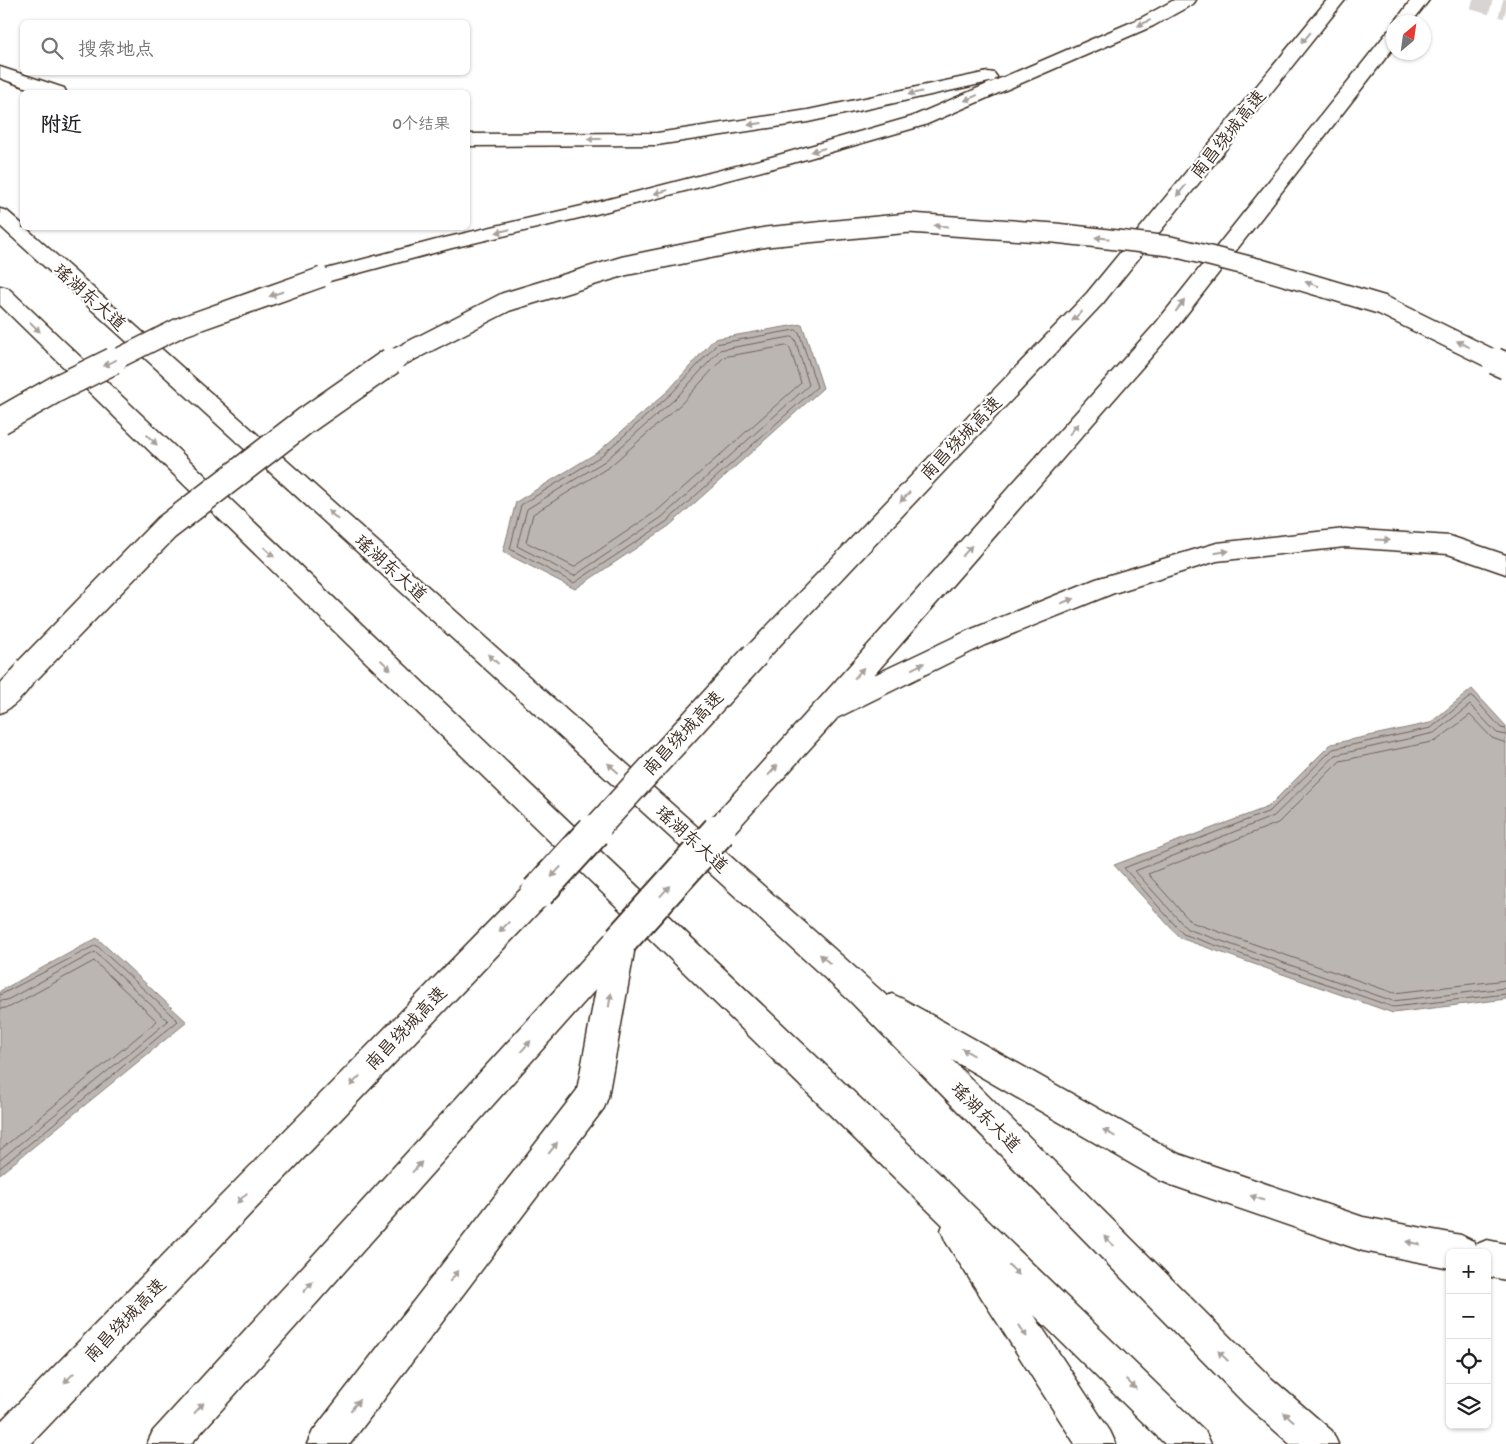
<!DOCTYPE html>
<html lang="zh">
<head>
<meta charset="utf-8">
<style>
	:root { --surface:#fff; --page:#f6f6f6; --text:#202124; --muted:#757577; --line:#e0e0e0 }
	body { margin:0; font-family:Itim,"LXGW WenKai TC",sans-serif; background:var(--page); color:var(--text) }
	.controls { position:absolute; right:15px; bottom:15px; display:grid; overflow:hidden; border-radius:8px; box-shadow:0 1px 4px #0004 }
	.controls button { width:45px; height:45px; display:grid; place-items:center; padding:0; border:0; border-bottom:1px solid var(--line); background:var(--surface); color:var(--text); font:25px sans-serif }
	.compass { position:absolute; left:1386px; top:15px; width:45px; height:45px; border-radius:50%; background:var(--surface); box-shadow:0 1px 4px #0004; rotate:29deg }
	.list { margin:0; padding:0; list-style:none }
	h2 { display:flex; justify-content:space-between; align-items:center; height:65px; margin:0; padding:0 20px; font-size:21px }
	h2 small { font-size:16px; font-weight:400; color:var(--muted) }
	.icon { flex:none; width:28px; height:28px; fill:none; stroke:currentColor; stroke-width:2; stroke-linecap:round; stroke-linejoin:round }
	.map { position:relative; flex:none; width:1506px; height:1444px; overflow:hidden }
	.search { position:absolute; background:var(--surface); box-shadow:0 1px 4px #0004; left:20px; top:20px; width:450px; height:55px; display:flex; align-items:center; gap:12px; box-sizing:border-box; padding:0 18px; border-radius:8px; color:var(--muted); font-size:19px }
	.panel { position:absolute; background:var(--surface); box-shadow:0 1px 4px #0004; left:20px; top:90px; width:450px; height:140px; border-radius:8px }
	.map>svg:first-child { display:block }
</style>
</head>
<body>
<div class="map">
<svg width="1506" height="1444" viewBox="0 0 1506 1444">
	<rect width="100%" height="100%" fill="#fff"/>
	<filter id="ink" filterUnits="userSpaceOnUse"><feTurbulence type="fractalNoise" baseFrequency=".02" numOctaves="2"/><feDisplacementMap in="SourceGraphic" scale="10" xChannelSelector="R" yChannelSelector="G"/><feConvolveMatrix kernelMatrix="1 2 1 2 8 2 1 2 1" color-interpolation-filters="sRGB"/></filter>
	<g filter="url(#ink)">
		<g fill="#bcb6b3" stroke="#887e77">
			<path d="M802 324 823 388 669 526 575 589 503 552 516 502 598 452 669 390 714 339Z"/>
			<path d="M1472 689 1506 726V999L1393 1013 1180 938 1114 865 1268 807 1331 744 1430 723Z"/>
			<path d="M97 938 187 1022 0 1174V991Z"/>
		</g>
		<g fill="none" stroke-linecap="round" stroke-linejoin="round">
			<g stroke="#6f625a" stroke-width="1">
				<path d="M796 330 799 332 817 387 666 522 574 583 510 549 521 505 601 456 672 393 717 344Z"/>
				<path d="M792 337 795 339 809 385 662 517 574 576 517 546 527 509 605 461 676 398 720 350Z"/>
				<path d="M787 346 790 348 801 383 657 511 574 567 526 542 533 514 609 467 682 403 724 357Z"/>
				<path d="M1506 729 1501 728 1473 697H1470L1431 728 1333 749 1270 811 1124 868 1183 934 1393 1007 1506 994"/>
				<path d="M1506 735 1497 733 1470 705 1434 733 1336 755 1274 816 1135 871 1187 929 1393 1001 1506 988"/>
				<path d="M1506 743 1492 738 1470 715 1436 741 1340 761 1278 823 1148 874 1191 922 1394 993 1506 980"/>
				<path d="M0 995 96 945 178 1021 0 1168"/>
				<path d="M0 1001 7 1000 95 952 168 1021 0 1160"/>
				<path d="M0 1009 10 1007 94 961 157 1021 0 1150"/>
			</g>
			<path stroke="#d8d4d2" stroke-width="19" stroke-dasharray="19 10" stroke-linecap="butt" d="M1473 0 1506 9"/>
			<g stroke="#3b2a1e" stroke-width="3">
				<g id="highway">
					<path d="M1174 0H1196L1193 4 1153 26 925 125 789 164 596 214 452 248 322 283 315 282 311 277 315 272 440 239 586 205 775 156 911 117 1141 18Z"/>
					<path d="M1327 0H1345L1103 303 764 662 755 665 746 662 742 655 746 648 1087 293Z"/>
					<path d="M1411 0H1429L1412 22H1395Z"/>
					<path d="M1394 30V47L1172 333 874 675 967 631 1096 579 1217 543 1345 529 1450 536 1506 555V574L1448 554 1345 547 1217 561 1114 593 985 645 837 718 827 721 817 718 813 710 817 702 1156 323 1388 31Z"/>
					<path d="M0 67 64 88 66 92H38L0 78Z"/>
					<path d="M988 72 994 73 997 77 994 81 808 122 657 145 468 146V134L657 133 808 110Z"/>
					<path d="M0 209 7 211 22 224V228H26L887 996 892 994 903 999 1179 1154 1363 1217 1461 1235 1473 1241 1475 1245 1487 1240 1506 1244V1280L1487 1276V1253H1450V1268L1363 1251 1171 1185 1159 1180 952 1060 1271 1378 1332 1431 1338 1444H1290L1245 1404 850 1001 0 226Z"/>
					<path d="M0 286 8 288 941 1175 1205 1431 1211 1444H1165L1034 1315 1110 1431 1116 1444H1075L946 1242 941 1230 943 1225 0 305Z"/>
					<path d="M28 660 37 663 41 670C33 685 17 707 0 713V684L19 663Z"/>
					<path d="M538 879 549 883 553 892 549 901 31 1444H0V1422L527 883Z"/>
					<path d="M621 926 632 930 636 941 608 1097 604 1108 350 1444H307L313 1431 577 1090 596 989 191 1444H147L153 1431 610 930Z"/>
				</g>
			</g>
			<use href="#highway" fill="#fff" fill-rule="evenodd"/>
			<g stroke="#3b2a1e" stroke-width="22" stroke-linecap="butt">
				<g id="highway-bridge-far2">
					<path d="M111 362 181 327 322 277"/>
					<path d="M389 362 506 302 624 266 766 237 909 223 1055 233 1170 246 1261 269 1382 305 1498 362"/>
				</g>
			</g>
			<g stroke="#3b2a1e" stroke-width="29" stroke-linecap="butt">
				<g id="highway-bridge-far1">
					<path d="M1495 361 1506 366"/>
					<path d="M0 421 58 388 113 361"/>
					<path d="M28 670 166 528 305 421 391 361"/>
					<path d="M593 832 755 655"/>
					<path d="M717 832 827 710"/>
				</g>
			</g>
			<g stroke="#3b2a1e" stroke-width="37" stroke-linecap="butt">
				<g id="highway-bridge">
					<path d="M538 892 594 831"/>
					<path d="M621 940 719 831"/>
				</g>
			</g>
			<use href="#highway-bridge-far2" stroke="#fff" stroke-width="19"/>
			<use href="#highway-bridge-far1" stroke="#fff" stroke-width="26"/>
			<use href="#highway-bridge" stroke="#fff" stroke-width="33"/>
		</g>
		<defs><path id="oneway-solid" d="M-6-.8H1V-3.2L6.5 0L1 3.2V.8H-6Z" transform="scale(1.25)"/></defs>
		<g fill="#a79f9a">
			<use href="#oneway-solid" transform="translate(1144 23) rotate(155)"/>
			<use href="#oneway-solid" transform="translate(1306 38) rotate(129)"/>
			<use href="#oneway-solid" transform="translate(915 93) rotate(168)"/>
			<use href="#oneway-solid" transform="translate(971 98) rotate(156)"/>
			<use href="#oneway-solid" transform="translate(755 124) rotate(172)"/>
			<use href="#oneway-solid" transform="translate(594 139) rotate(180)"/>
			<use href="#oneway-solid" transform="translate(818 150) rotate(164)"/>
			<use href="#oneway-solid" transform="translate(1181 191) rotate(129)"/>
			<use href="#oneway-solid" transform="translate(661 192) rotate(165)"/>
			<use href="#oneway-solid" transform="translate(941 226) rotate(-176)"/>
			<use href="#oneway-solid" transform="translate(503 231) rotate(167)"/>
			<use href="#oneway-solid" transform="translate(1102 238) rotate(-174)"/>
			<use href="#oneway-solid" transform="translate(1312 284) rotate(-163)"/>
			<use href="#oneway-solid" transform="translate(276 294) rotate(161)"/>
			<use href="#oneway-solid" transform="translate(1180 306) rotate(-52)"/>
			<use href="#oneway-solid" transform="translate(1077 316) rotate(134)"/>
			<use href="#oneway-solid" transform="translate(35 327) rotate(44)"/>
			<use href="#oneway-solid" transform="translate(1463 344) rotate(-154)"/>
			<use href="#oneway-solid" transform="translate(110 363) rotate(154)"/>
			<use href="#oneway-solid" transform="translate(1074 429) rotate(-49)"/>
			<use href="#oneway-solid" transform="translate(152 440) rotate(44)"/>
			<use href="#oneway-solid" transform="translate(905 497) rotate(134)"/>
			<use href="#oneway-solid" transform="translate(333 515) rotate(-138)"/>
			<use href="#oneway-solid" transform="translate(1383 540) rotate(4)"/>
			<use href="#oneway-solid" transform="translate(967 551) rotate(-49)"/>
			<use href="#oneway-solid" transform="translate(269 552) rotate(44)"/>
			<use href="#oneway-solid" transform="translate(1222 552) rotate(-9)"/>
			<use href="#oneway-solid" transform="translate(1067 601) rotate(-22)"/>
			<use href="#oneway-solid" transform="translate(493 659) rotate(-138)"/>
			<use href="#oneway-solid" transform="translate(386 665) rotate(44)"/>
			<use href="#oneway-solid" transform="translate(918 666) rotate(-26)"/>
			<use href="#oneway-solid" transform="translate(859 673) rotate(-49)"/>
			<use href="#oneway-solid" transform="translate(613 768) rotate(-138)"/>
			<use href="#oneway-solid" transform="translate(773 770) rotate(-48)"/>
			<use href="#oneway-solid" transform="translate(556 872) rotate(133)"/>
			<use href="#oneway-solid" transform="translate(665 891) rotate(-48)"/>
			<use href="#oneway-solid" transform="translate(504 927) rotate(134)"/>
			<use href="#oneway-solid" transform="translate(825 959) rotate(-138)"/>
			<use href="#oneway-solid" transform="translate(610 1000) rotate(-80)"/>
			<use href="#oneway-solid" transform="translate(526 1046) rotate(-48)"/>
			<use href="#oneway-solid" transform="translate(968 1052) rotate(-150)"/>
			<use href="#oneway-solid" transform="translate(355 1081) rotate(134)"/>
			<use href="#oneway-solid" transform="translate(1109 1133) rotate(-150)"/>
			<use href="#oneway-solid" transform="translate(553 1148) rotate(-52)"/>
			<use href="#oneway-solid" transform="translate(417 1167) rotate(-48)"/>
			<use href="#oneway-solid" transform="translate(242 1198) rotate(134)"/>
			<use href="#oneway-solid" transform="translate(1257 1198) rotate(-161)"/>
			<use href="#oneway-solid" transform="translate(1109 1241) rotate(-135)"/>
			<use href="#oneway-solid" transform="translate(1413 1243) rotate(-169)"/>
			<use href="#oneway-solid" transform="translate(1014 1270) rotate(44)"/>
			<use href="#oneway-solid" transform="translate(454 1276) rotate(-52)"/>
			<use href="#oneway-solid" transform="translate(308 1287) rotate(-48)"/>
			<use href="#oneway-solid" transform="translate(1023 1331) rotate(57)"/>
			<use href="#oneway-solid" transform="translate(1223 1356) rotate(-135)"/>
			<use href="#oneway-solid" transform="translate(69 1378) rotate(134)"/>
			<use href="#oneway-solid" transform="translate(1131 1384) rotate(44)"/>
			<use href="#oneway-solid" transform="translate(355 1405) rotate(-52)"/>
			<use href="#oneway-solid" transform="translate(199 1408) rotate(-48)"/>
			<use href="#oneway-solid" transform="translate(1289 1417) rotate(-139)"/>
		</g>
	</g>
	<g text-anchor="middle" stroke-width="4.5" stroke-linejoin="round" paint-order="stroke">
		<g font-size="18" fill="#3b2a1e" stroke="#fff">
			<text transform="translate(1228 134) rotate(-51)" y="6">南昌绕城高速</text>
			<text transform="translate(90 297) rotate(42)" y="6">瑶湖东大道</text>
			<text transform="translate(961 438) rotate(-46)" y="6">南昌绕城高速</text>
			<text transform="translate(391 568) rotate(42)" y="6">瑶湖东大道</text>
			<text transform="translate(683 733) rotate(-47)" y="6">南昌绕城高速</text>
			<text transform="translate(692 839) rotate(42)" y="6">瑶湖东大道</text>
			<text transform="translate(406 1028) rotate(-46)" y="6">南昌绕城高速</text>
			<text transform="translate(986 1117) rotate(45)" y="6">瑶湖东大道</text>
			<text transform="translate(125 1320) rotate(-46)" y="6">南昌绕城高速</text>
		</g>
	</g>
</svg>
<div class="controls">
<button>+</button>
<button>−</button>
<button><svg class="icon" aria-label="locate" viewBox="0 0 24 24"><circle cx="12" cy="12" r="6"/><path d="M12 2v4M12 18v4M2 12h4M18 12h4"/></svg></button>
<button><svg class="icon" aria-label="layers" viewBox="0 0 24 24"><path d="M12 4l9 5-9 5-9-5zM3 14l9 5 9-5"/></svg></button>
</div>
<svg class="compass" viewBox="-18 -18 36 36"><path d="M0-13l5 13h-10z" fill="#e53935"/><path d="M0 13l5-13h-10z" fill="#757577"/></svg>
<div class="search"><svg class="icon" aria-label="search" viewBox="0 0 24 24"><circle cx="10" cy="10" r="6"/><path d="M15 15l6 6"/></svg>搜索地点</div>
<section class="panel">
<h2>附近<small>0个结果</small></h2>
<ul class="list">
</ul>
</section>
</div>
</body>
</html>
